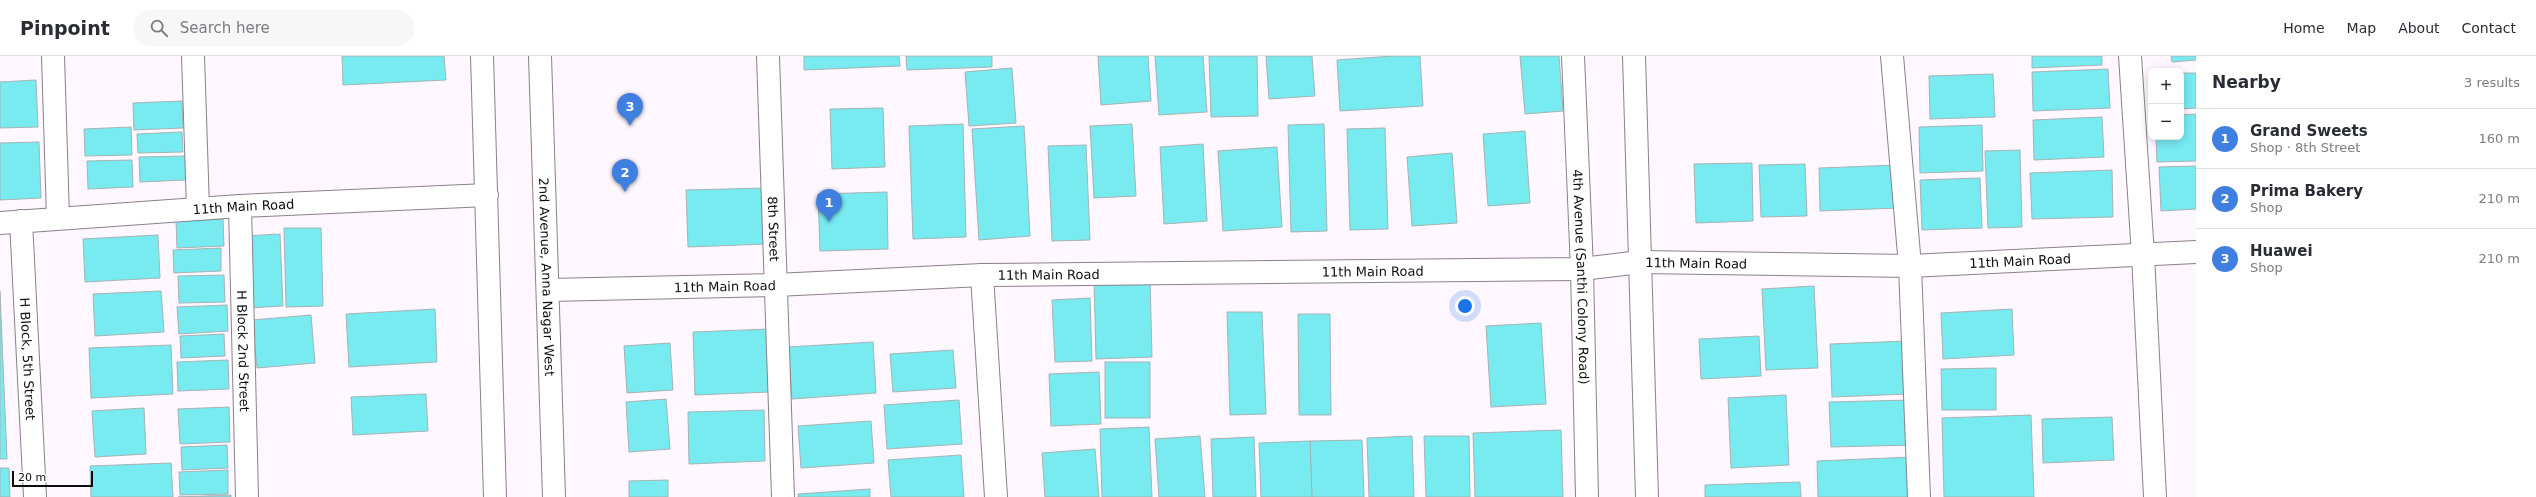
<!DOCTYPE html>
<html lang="en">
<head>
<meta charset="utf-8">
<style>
	:root { --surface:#fff; --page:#f7f7f7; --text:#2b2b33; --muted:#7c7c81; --line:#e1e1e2; --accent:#b45309 }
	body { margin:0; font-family:"DejaVu Sans",sans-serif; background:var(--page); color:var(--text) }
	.controls { position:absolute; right:12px; top:12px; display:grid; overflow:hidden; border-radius:8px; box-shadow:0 2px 10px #0003 }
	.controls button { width:36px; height:36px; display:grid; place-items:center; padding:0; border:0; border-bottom:1px solid var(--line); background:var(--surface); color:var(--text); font:20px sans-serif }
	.scale { position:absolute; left:12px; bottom:10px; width:81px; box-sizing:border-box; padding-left:4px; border:2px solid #0f0c0f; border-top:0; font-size:11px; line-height:14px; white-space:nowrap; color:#0f0c0f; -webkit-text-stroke:3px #fff; paint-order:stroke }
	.you { position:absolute; left:1465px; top:250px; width:14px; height:14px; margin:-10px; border:3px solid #fff; border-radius:50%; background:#1a73e8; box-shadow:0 0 0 6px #1a73e833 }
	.badge { display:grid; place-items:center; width:26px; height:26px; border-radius:50%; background:var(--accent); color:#fff; font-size:13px; font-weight:700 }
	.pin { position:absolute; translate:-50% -33px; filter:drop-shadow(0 1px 2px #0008) }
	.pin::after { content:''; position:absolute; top:21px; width:14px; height:12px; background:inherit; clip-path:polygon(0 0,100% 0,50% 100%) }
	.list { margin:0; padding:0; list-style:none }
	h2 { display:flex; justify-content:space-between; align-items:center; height:52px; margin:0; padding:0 16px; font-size:17px }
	h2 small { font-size:13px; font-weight:400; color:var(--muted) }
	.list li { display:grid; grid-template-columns:26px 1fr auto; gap:12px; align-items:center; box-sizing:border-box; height:60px; padding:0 16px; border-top:1px solid var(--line) }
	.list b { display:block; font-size:15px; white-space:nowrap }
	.list p { margin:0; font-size:13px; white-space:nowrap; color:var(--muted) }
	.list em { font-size:13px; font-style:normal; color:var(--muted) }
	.icon { flex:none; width:22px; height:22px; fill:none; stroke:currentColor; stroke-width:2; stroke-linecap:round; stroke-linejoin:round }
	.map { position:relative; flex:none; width:2196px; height:441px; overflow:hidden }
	header { display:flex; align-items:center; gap:24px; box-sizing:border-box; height:56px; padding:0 20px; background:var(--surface); border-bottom:1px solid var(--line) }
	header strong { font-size:19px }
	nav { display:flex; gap:22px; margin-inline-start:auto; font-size:14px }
	.search { width:280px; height:36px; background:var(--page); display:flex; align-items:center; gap:10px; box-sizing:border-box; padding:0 14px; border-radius:16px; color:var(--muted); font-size:15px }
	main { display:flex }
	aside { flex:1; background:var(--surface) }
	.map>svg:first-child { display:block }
</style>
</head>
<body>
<header>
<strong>Pinpoint</strong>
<div class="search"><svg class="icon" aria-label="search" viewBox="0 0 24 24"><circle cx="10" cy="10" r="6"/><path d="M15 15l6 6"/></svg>Search here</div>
<nav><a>Home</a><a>Map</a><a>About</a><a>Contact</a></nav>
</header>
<main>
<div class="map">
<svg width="2196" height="441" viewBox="0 0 2196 441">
	<rect width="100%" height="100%" fill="#fff7ff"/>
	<g fill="#77ebf0" stroke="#a5b3b3">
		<path d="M342 0H444L446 24 343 29Z"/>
		<path d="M804 0H899L900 10 804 14Z"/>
		<path d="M906 0H992V11L907 14Z"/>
		<path d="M1098 0H1148L1151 45 1101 49Z"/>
		<path d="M1155 0H1203L1207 56 1159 59Z"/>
		<path d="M1209 0H1257L1258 60 1211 61Z"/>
		<path d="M1266 0H1312L1315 40 1269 43Z"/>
		<path d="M1392 0H1420L1423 50 1340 55 1337 4Z"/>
		<path d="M1520 0H1559L1563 55 1525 58Z"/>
		<path d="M2032 0H2102V9L2032 12Z"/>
		<path d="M2171 0H2196V4L2172 6Z"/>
		<path d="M1012 12 1016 67 969 70 965 16Z"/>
		<path d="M2108 13 2110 52 2033 55 2032 16Z"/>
		<path d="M2181 17H2196V52L2181 53Z"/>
		<path d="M1993 18 1995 61 1930 63 1929 20Z"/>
		<path d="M36 24 38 71 0 72V26Z"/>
		<path d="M182 45 183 72 134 74 133 47Z"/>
		<path d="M883 52 885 111 832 113 830 53Z"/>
		<path d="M2196 58V105L2157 106 2156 81H2181V59Z"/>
		<path d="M2102 61 2104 101 2034 104 2033 64Z"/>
		<path d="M963 68 966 181 913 183 909 70Z"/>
		<path d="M1132 68 1136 140 1094 142 1090 70Z"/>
		<path d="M1324 68 1327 175 1291 176 1288 69Z"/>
		<path d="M1982 69 1983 115 1920 117 1919 71Z"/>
		<path d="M1024 70 1030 180 979 184 972 73Z"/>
		<path d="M131 71 132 99 85 100 84 73Z"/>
		<path d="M1385 72 1388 173 1350 174 1347 73Z"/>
		<path d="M1525 75 1530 147 1488 150 1483 78Z"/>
		<path d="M182 76 183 96 138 97 137 78Z"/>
		<path d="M39 86 41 142 0 144V87Z"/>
		<path d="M1203 88 1207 165 1164 168 1160 91Z"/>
		<path d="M1086 89 1090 184 1052 185 1048 90Z"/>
		<path d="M1277 91 1282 171 1223 175 1218 95Z"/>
		<path d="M2020 94 2022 171 1988 172 1985 95Z"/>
		<path d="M1452 97 1457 167 1412 170 1407 101Z"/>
		<path d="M185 100 186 124 140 126 139 101Z"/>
		<path d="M132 104 133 131 88 133 87 105Z"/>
		<path d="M1752 107 1753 165 1696 167 1694 108Z"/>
		<path d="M1805 108 1807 160 1761 161 1759 109Z"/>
		<path d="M1898 109 1899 152 1820 155 1819 112Z"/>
		<path d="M2196 110V153L2161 155 2159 111Z"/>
		<path d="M2112 114 2113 161 2032 163 2030 117Z"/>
		<path d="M1980 122 1982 172 1922 174 1920 124Z"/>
		<path d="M766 132 767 188 688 191 686 134Z"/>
		<path d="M887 136 888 193 820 195 818 138Z"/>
		<path d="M223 163 224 190 177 192 176 165Z"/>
		<path d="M284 172H321L323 250 286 251Z"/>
		<path d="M280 178 283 250 248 252 245 180Z"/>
		<path d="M158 179 160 222 85 226 83 183Z"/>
		<path d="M221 192V215L174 217 173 194Z"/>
		<path d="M224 219 225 246 179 247 178 220Z"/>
		<path d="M1150 222 1152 301 1096 303 1094 223Z"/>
		<path d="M1814 230 1818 312 1766 314 1762 233Z"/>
		<path d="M0 235 7 403H0Z"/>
		<path d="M161 235 164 276 95 280 93 238Z"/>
		<path d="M1090 242 1092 305 1055 306 1052 244Z"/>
		<path d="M227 249 228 275 179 278 177 251Z"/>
		<path d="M435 253 437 306 349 311 346 258Z"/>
		<path d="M2012 253 2014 299 1943 303 1941 257Z"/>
		<path d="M1227 256H1262L1266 358 1230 359Z"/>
		<path d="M1298 258H1330L1331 359H1299Z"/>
		<path d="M311 259 315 307 257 312 252 264Z"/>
		<path d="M1541 267 1546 348 1491 351 1486 270Z"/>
		<path d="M769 273 771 336 695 339 693 276Z"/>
		<path d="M224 278 225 300 181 302 180 280Z"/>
		<path d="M1759 280 1761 320 1701 323 1699 283Z"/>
		<path d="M1906 285 1908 338 1832 341 1830 288Z"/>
		<path d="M873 286 876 337 792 343 788 291Z"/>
		<path d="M670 287 673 334 627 337 624 290Z"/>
		<path d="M171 289 173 338 91 342 89 292Z"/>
		<path d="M953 294 956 332 893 336 890 298Z"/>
		<path d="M228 304 229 333 178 335 177 306Z"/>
		<rect x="1105" y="306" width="45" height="56"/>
		<path d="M1996 312V354H1942L1941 313Z"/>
		<path d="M1099 316 1101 368 1051 370 1049 318Z"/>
		<path d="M426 338 428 375 353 379 351 341Z"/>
		<path d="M1786 339 1789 409 1731 412 1728 342Z"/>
		<path d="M666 343 670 393 629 396 626 346Z"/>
		<path d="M959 344 962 388 887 393 884 349Z"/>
		<path d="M1911 344 1913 389 1831 391 1829 346Z"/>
		<path d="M229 351 230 386 180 388 178 353Z"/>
		<path d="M144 352 146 398 95 401 92 355Z"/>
		<path d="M764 354 765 405 689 408 688 356Z"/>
		<path d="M2031 359 2034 441H1944L1942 362Z"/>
		<path d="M2112 361 2114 404 2043 407 2042 363Z"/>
		<path d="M871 365 874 407 801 412 798 370Z"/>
		<path d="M1149 371 1152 441H1102L1100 373Z"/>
		<path d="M1561 374 1563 441H1475L1473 377Z"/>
		<path d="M1200 380 1205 441H1159L1155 383Z"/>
		<path d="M1412 380 1414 441H1369L1367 382Z"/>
		<path d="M1424 380H1469L1470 441H1426Z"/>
		<path d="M1254 381 1256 441H1213L1211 383Z"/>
		<path d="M1362 384 1364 441H1312L1310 385Z"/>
		<path d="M1310 385 1312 441H1261L1259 387Z"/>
		<path d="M227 389 228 412 182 414 181 391Z"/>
		<path d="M1095 393 1099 441H1045L1042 397Z"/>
		<path d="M961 399 964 441H891L888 404Z"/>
		<path d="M1912 401 1913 441H1818L1817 405Z"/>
		<path d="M171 407 173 441H91L90 410Z"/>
		<path d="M0 412H9L10 441H0Z"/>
		<path d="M228 414V438L180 439 179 416Z"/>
		<path d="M668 424V441H629V425Z"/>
		<path d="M1800 426 1801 441H1705V429Z"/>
		<path d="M870 433V441H798V438Z"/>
		<path d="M231 439V441H178Z"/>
	</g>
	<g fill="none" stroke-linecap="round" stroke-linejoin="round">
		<g stroke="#898189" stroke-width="24">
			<g id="street">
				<path d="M53 0 58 162"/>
				<path d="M193 0 198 152"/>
				<path id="s1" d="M768 0 783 441"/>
				<path d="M1892 0 1910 210 1919 441"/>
				<path d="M2130 0 2143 199 2155 441"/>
				<path id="s2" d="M240 150 247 441"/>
				<path id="s3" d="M21 165 35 441"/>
				<path id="s4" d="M0 167 240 150 487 139"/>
				<path d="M982 219 996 441"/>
				<path id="s5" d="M548 234 776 229 982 219 1582 213 1640 206 1910 210 2196 196"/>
			</g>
		</g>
		<g stroke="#898189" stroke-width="24">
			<g id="secondary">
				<path d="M482 0 495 441"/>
				<path id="s6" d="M540 0 554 441"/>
				<path id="s7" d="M1573 0 1582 213 1587 441"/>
				<path d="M1634 0 1647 441"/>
			</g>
		</g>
		<use href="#street" stroke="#fff" stroke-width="22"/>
		<use href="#secondary" stroke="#fff" stroke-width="22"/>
	</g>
	<g text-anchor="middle" stroke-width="3.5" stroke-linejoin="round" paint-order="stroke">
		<g font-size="13" fill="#0f0c0f" stroke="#fff">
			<text dy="5" stroke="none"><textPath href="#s4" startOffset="244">11th Main Road</textPath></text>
			<text dy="5" stroke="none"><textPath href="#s1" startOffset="173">8th Street</textPath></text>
			<text dy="5" stroke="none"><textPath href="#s5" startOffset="1473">11th Main Road</textPath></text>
			<text dy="5" stroke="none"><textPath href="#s5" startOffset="1149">11th Main Road</textPath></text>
			<text dy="5" stroke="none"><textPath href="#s5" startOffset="825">11th Main Road</textPath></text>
			<text dy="5" stroke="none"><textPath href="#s5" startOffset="501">11th Main Road</textPath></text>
			<text dy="5" stroke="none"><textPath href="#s6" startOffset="221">2nd Avenue, Anna Nagar West</textPath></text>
			<text dy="5" stroke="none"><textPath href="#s7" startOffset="221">4th Avenue (Santhi Colony Road)</textPath></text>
			<text dy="5" stroke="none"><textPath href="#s5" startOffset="177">11th Main Road</textPath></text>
			<text dy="5" stroke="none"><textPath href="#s2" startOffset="145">H Block 2nd Street</textPath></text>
			<text dy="5" stroke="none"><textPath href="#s3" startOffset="138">H Block, 5th Street</textPath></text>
		</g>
	</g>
</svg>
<div class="controls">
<button>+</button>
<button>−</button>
</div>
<div class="scale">20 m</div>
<div class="you"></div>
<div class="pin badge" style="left:829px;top:166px;background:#3f7fe0">1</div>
<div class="pin badge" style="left:625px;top:136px;background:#3f7fe0">2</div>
<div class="pin badge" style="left:630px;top:70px;background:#3f7fe0">3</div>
</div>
<aside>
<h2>Nearby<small>3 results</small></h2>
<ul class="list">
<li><span class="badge" style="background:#3f7fe0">1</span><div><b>Grand Sweets</b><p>Shop · 8th Street</p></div><em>160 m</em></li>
<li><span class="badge" style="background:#3f7fe0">2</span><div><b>Prima Bakery</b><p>Shop</p></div><em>210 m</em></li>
<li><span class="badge" style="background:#3f7fe0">3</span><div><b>Huawei</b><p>Shop</p></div><em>210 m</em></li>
</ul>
</aside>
</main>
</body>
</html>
